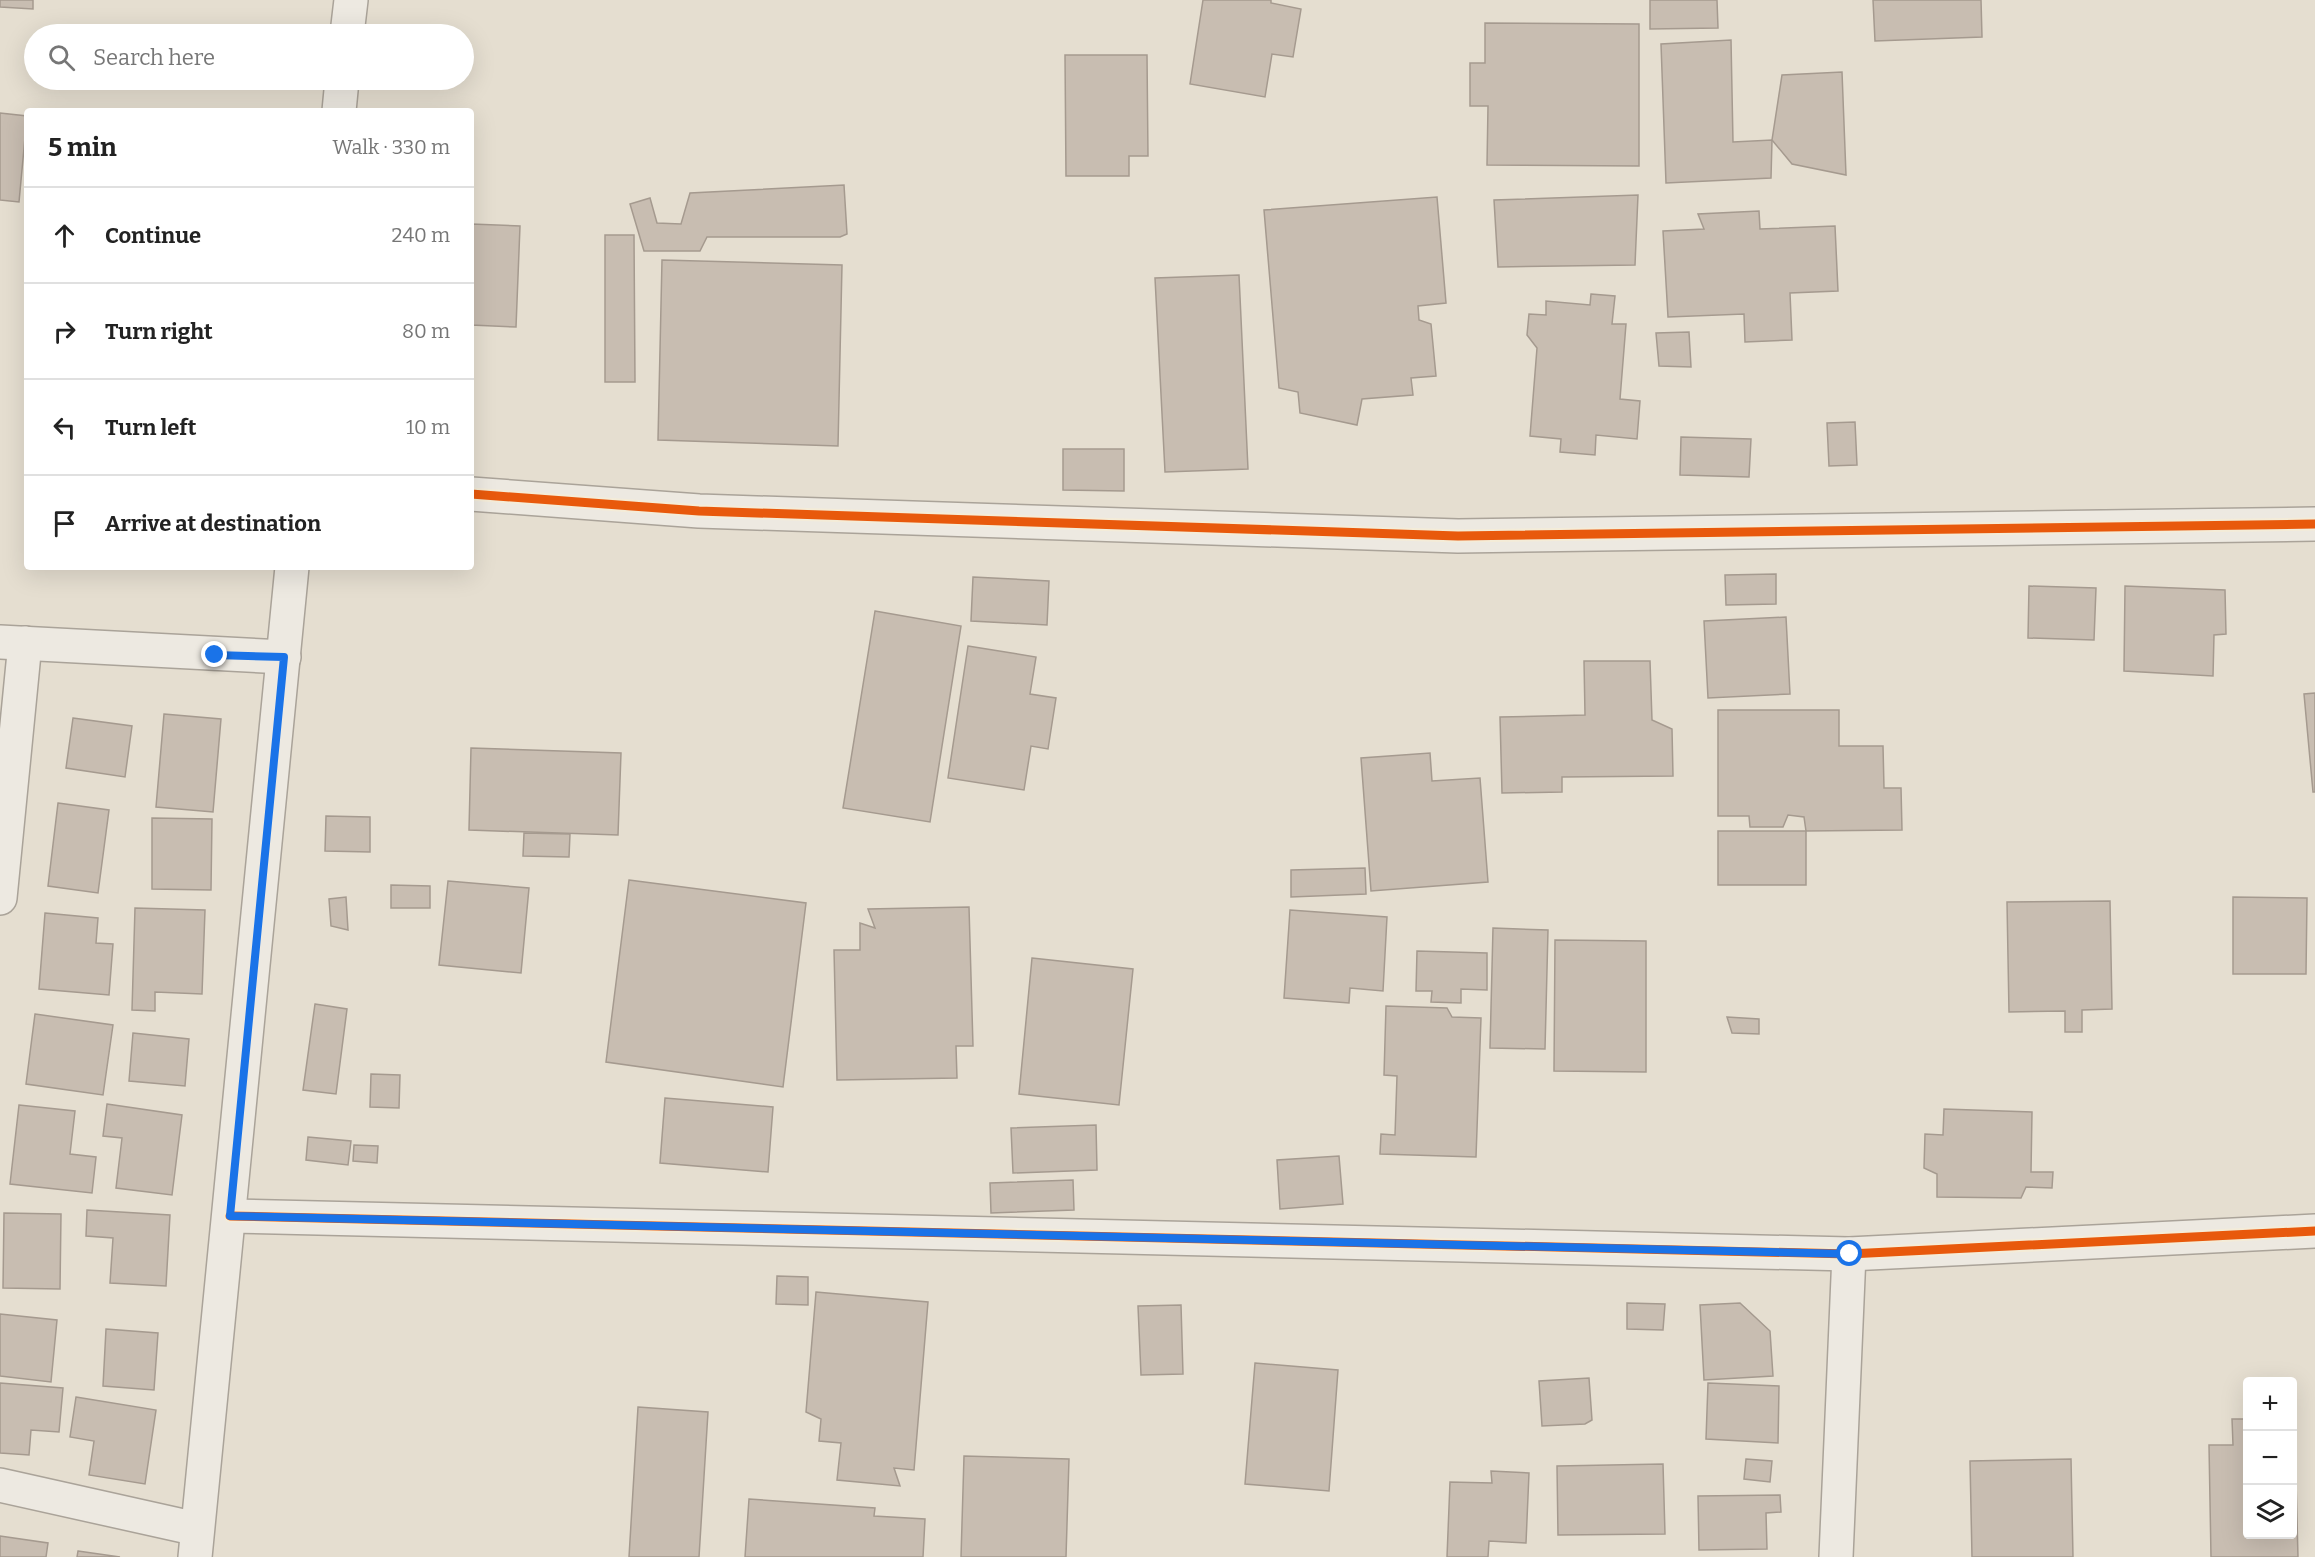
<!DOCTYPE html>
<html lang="en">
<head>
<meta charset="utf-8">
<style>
	:root { --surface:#fff; --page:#f6f6f6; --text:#222; --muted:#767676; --line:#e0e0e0 }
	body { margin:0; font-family:Bitter,serif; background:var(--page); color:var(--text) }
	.controls { position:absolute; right:18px; bottom:18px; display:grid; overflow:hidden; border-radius:6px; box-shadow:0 6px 24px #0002 }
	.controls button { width:54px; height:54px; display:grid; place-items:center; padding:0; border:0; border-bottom:2px solid var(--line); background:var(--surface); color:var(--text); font:30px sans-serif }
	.stop { position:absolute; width:18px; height:18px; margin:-14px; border:4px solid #1a73e8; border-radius:50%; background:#fff }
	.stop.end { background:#1a73e8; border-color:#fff; box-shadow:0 2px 6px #0008 }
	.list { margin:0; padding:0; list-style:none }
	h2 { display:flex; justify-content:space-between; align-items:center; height:78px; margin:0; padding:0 24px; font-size:26px }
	h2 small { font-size:20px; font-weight:400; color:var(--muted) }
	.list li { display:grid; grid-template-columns:39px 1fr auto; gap:18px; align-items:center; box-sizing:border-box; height:96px; padding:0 24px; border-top:2px solid var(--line) }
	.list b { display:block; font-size:22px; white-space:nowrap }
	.list em { font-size:20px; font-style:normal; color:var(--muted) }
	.icon { flex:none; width:33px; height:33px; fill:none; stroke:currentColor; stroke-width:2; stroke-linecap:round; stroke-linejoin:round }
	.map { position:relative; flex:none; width:2315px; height:1557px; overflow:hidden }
	.search { position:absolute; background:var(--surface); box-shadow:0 6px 24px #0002; left:24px; top:24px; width:450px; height:66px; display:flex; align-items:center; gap:15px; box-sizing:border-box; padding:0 21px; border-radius:33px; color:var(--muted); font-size:22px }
	.panel { position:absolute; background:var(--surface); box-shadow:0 6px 24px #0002; left:24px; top:108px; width:450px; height:462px; border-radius:6px }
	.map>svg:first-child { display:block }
</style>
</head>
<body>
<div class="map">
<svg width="2315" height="1557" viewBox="0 0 2315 1557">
	<rect width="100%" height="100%" fill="#e5ded0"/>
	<g fill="#c8bdb1" stroke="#a59a8f" stroke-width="1.5">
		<path d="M0 0H33V9L0 7Z"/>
		<path d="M1203 0H1271V3L1301 9 1293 57 1272 54 1265 97 1190 84Z"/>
		<path d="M1650 0H1717L1718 28 1650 29Z"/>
		<path d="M1873 0H1981L1982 37 1875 41Z"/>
		<path d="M1485 23 1639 24V166L1487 165 1488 106H1470V63H1485Z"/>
		<path d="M1731 40 1733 142 1772 140 1771 178 1666 183 1661 44Z"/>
		<path d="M1065 55H1147L1148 156H1129V176H1066Z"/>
		<path d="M1842 72 1846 175 1792 164 1772 140 1782 75Z"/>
		<path d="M0 113 27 116 19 202 0 200Z"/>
		<path d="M844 185 847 234 840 237H707L700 251H644L630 204 650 198 657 223 681 224 690 193Z"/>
		<path d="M1638 195 1635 265 1498 267 1494 200Z"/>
		<path d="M1437 197 1446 303 1418 306 1419 320 1431 324 1436 376 1411 378 1413 395 1362 399 1357 425 1300 413 1298 392 1279 388 1264 210Z"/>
		<path d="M1759 211 1760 229 1835 226 1838 291 1790 293 1792 340 1745 342 1744 314 1668 317 1663 231 1704 229 1698 214Z"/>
		<path d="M471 224 520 226 516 327 471 325Z"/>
		<path d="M605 235H634L635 382H605Z"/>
		<path d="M662 260 842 265 838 446 658 440Z"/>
		<path d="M1239 275 1248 469 1165 472 1155 278Z"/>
		<path d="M1591 294 1615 296 1612 324H1626L1620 399 1640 401 1637 439 1596 435 1595 455 1560 452 1561 439 1530 436 1537 348 1527 335 1529 314 1546 315V301L1590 305Z"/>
		<path d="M1689 332 1691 367 1659 366 1656 333Z"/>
		<path d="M1855 422 1857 465 1829 466 1827 423Z"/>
		<path d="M1681 437 1751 439 1749 477 1680 475Z"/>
		<path d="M1063 449H1124V491L1063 490Z"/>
		<path d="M1776 574V604L1726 605 1725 575Z"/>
		<path d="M973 577 1049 581 1047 625 971 621Z"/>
		<path d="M2029 586 2096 588 2094 640 2028 638Z"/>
		<path d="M2125 586 2225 590 2226 634 2214 635 2213 676 2124 671Z"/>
		<path d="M875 611 961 626 930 822 843 808Z"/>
		<path d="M1786 617 1790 694 1708 698 1704 621Z"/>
		<path d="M968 646 1036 657 1030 694 1056 698 1048 749 1031 746 1024 790 948 778Z"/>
		<path d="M1584 661H1650L1652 720 1672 729 1673 776 1562 777V792L1502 793 1500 717 1585 715Z"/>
		<path d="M2315 693V792H2313L2304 694Z"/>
		<path d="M1718 710H1839V746H1883L1884 788H1901L1902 830 1806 831 1804 817 1788 815 1783 827H1750L1749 816H1718Z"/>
		<path d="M164 714 221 719 213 812 156 807Z"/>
		<path d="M73 718 132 726 125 777 66 768Z"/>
		<path d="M471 748 621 753 618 835 469 830Z"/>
		<path d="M1430 753 1432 781 1480 778 1488 882 1371 891 1361 758Z"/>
		<path d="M58 803 109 810 98 893 48 886Z"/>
		<path d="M326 816 370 817V852L325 851Z"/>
		<path d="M152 818 212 819 211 890 152 889Z"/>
		<rect x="1718" y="831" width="88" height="54"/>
		<path d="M524 833 570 834 569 857 523 856Z"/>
		<path d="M1365 868 1366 894 1291 897V870Z"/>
		<path d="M629 880 806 903 783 1087 606 1062Z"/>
		<path d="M448 881 529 888 521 973 439 965Z"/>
		<path d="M391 885 430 886V908H391Z"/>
		<path d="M346 897 348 930 331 926 329 899Z"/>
		<path d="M2233 897 2307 898 2306 974H2233Z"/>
		<path d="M2110 901 2112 1009 2082 1010V1032H2065V1011L2009 1012 2007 902Z"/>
		<path d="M969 907 973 1046H956L957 1078 837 1080 834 950H860V923L875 928 868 909Z"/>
		<path d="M135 908 205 910 202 994 155 992V1011L132 1010Z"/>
		<path d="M1290 910 1387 917 1383 991 1350 988 1349 1003 1284 998Z"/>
		<path d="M45 913 98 918 96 943 113 944 109 995 39 989Z"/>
		<path d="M1493 928 1548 930 1545 1049 1490 1048Z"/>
		<path d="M1555 940 1646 941V1072L1554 1071Z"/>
		<path d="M1417 951 1487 953V990L1461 989V1003L1431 1002 1432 991H1416Z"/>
		<path d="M1032 958 1133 969 1119 1105 1019 1094Z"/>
		<path d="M315 1004 347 1009 336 1094 303 1090Z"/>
		<path d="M1386 1006 1447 1008 1452 1017 1481 1018 1476 1157 1380 1154 1381 1134 1395 1135 1397 1076 1384 1075Z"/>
		<path d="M35 1014 113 1025 103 1095 26 1084Z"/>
		<path d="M1727 1017 1759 1019V1034L1732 1033Z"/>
		<path d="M133 1033 189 1039 185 1086 129 1081Z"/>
		<path d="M371 1074 400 1075 399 1108 370 1107Z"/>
		<path d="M665 1098 773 1107 768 1172 660 1163Z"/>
		<path d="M107 1104 182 1115 172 1195 116 1188 122 1138 103 1136Z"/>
		<path d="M19 1105 75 1111 70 1154 96 1157 92 1193 10 1184Z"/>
		<path d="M1944 1109 2032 1112 2031 1172H2053L2052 1188 2026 1187 2021 1198 1937 1197V1174L1924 1168 1925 1134 1943 1135Z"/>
		<path d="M1096 1125 1097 1170 1013 1173 1011 1128Z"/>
		<path d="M308 1137 351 1141 348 1165 306 1160Z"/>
		<path d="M354 1145 378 1146 377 1163 353 1161Z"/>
		<path d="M1339 1156 1343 1204 1280 1209 1277 1160Z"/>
		<path d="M1073 1180 1074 1210 991 1213 990 1183Z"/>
		<path d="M87 1210 170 1215 166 1286 110 1283 113 1238 86 1236Z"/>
		<path d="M4 1213 61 1214 60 1289 3 1288Z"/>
		<path d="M777 1276 808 1277V1305L776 1304Z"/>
		<path d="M816 1292 928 1302 914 1470 894 1468 900 1486 837 1480 841 1443 819 1441 821 1419 806 1412Z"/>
		<path d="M1627 1303 1665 1304 1663 1330 1627 1329Z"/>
		<path d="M1740 1303 1770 1331 1773 1376 1704 1380 1700 1305Z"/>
		<path d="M1181 1305 1183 1374 1141 1375 1138 1306Z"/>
		<path d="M0 1314 57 1320 51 1382 0 1376Z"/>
		<path d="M106 1329 158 1333 154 1390 103 1386Z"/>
		<path d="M1255 1363 1338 1370 1329 1491 1245 1484Z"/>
		<path d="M1589 1378 1592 1420 1585 1424 1542 1426 1539 1381Z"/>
		<path d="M0 1383 63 1388 59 1432 31 1430 29 1455 0 1453Z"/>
		<path d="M1708 1383 1779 1386 1778 1443 1706 1439Z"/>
		<path d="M76 1397 156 1410 145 1484 89 1475 94 1441 70 1437Z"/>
		<path d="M638 1407 708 1412 699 1557H629Z"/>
		<path d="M2232 1419H2248V1534H2292V1443H2295L2298 1557H2211L2209 1445H2233Z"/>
		<path d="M964 1456 1069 1459 1066 1557H961Z"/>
		<path d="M1746 1459 1772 1461 1770 1482 1744 1479Z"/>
		<path d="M2071 1459 2073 1557H1972L1970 1461Z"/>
		<path d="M1663 1464 1665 1534 1558 1535 1557 1466Z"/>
		<path d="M1491 1471 1529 1473 1526 1543 1489 1541 1488 1557H1447L1450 1482 1492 1483Z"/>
		<path d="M1780 1495 1781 1512 1766 1513 1767 1549 1699 1550 1698 1496Z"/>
		<path d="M749 1499 875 1508 874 1516 925 1519 923 1557H745Z"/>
		<path d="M0 1536 48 1543 46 1557H0Z"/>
		<path d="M78 1551 120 1557H77Z"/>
	</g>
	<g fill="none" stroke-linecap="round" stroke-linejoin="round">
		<g stroke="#aaa399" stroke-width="36">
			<g id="minor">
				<path d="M347 34 351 0"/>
				<path d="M339 111 342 80"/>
				<path d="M471 494 699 511 1458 536 2315 524"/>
				<path d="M0 642 284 657"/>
				<path d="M0 898 25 643"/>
				<path d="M230 1216 1849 1254 2315 1231"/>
				<path d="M0 1485 197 1529"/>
				<path d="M195 1557 292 567"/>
				<path d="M1836 1557 1849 1254"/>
			</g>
		</g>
		<use href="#minor" stroke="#ede9e1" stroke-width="33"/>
		<g stroke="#f4ecd8" stroke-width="13">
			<g id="cycleway">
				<path d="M471 494 699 511 1458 536 2315 524"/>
				<path d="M230 1216 1849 1254 2315 1231"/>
			</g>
		</g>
		<use href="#cycleway" stroke="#e8590c" stroke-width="9"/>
	</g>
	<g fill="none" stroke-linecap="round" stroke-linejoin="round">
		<path stroke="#1a73e8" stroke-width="8" d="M215 655 284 657 230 1216 1850 1254"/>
	</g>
</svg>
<div class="controls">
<button>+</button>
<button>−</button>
<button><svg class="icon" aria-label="layers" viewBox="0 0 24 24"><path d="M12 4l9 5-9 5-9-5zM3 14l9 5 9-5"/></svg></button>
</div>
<div class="stop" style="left:1850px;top:1254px"></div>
<div class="stop end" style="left:215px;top:655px"></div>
<div class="search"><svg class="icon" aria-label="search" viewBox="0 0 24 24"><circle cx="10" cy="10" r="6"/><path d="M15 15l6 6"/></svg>Search here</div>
<section class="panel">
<h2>5 min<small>Walk · 330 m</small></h2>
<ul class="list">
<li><svg class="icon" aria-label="ahead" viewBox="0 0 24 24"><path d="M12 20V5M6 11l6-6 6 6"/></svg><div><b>Continue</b></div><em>240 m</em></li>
<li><svg class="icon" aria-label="right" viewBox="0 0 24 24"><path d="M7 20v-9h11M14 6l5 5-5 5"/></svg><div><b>Turn right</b></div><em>80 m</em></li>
<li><svg class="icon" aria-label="left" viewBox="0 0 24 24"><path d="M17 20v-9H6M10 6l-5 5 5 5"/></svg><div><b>Turn left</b></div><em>10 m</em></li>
<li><svg class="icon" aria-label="arrive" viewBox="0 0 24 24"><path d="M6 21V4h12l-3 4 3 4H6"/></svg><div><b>Arrive at destination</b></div></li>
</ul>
</section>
</div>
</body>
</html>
